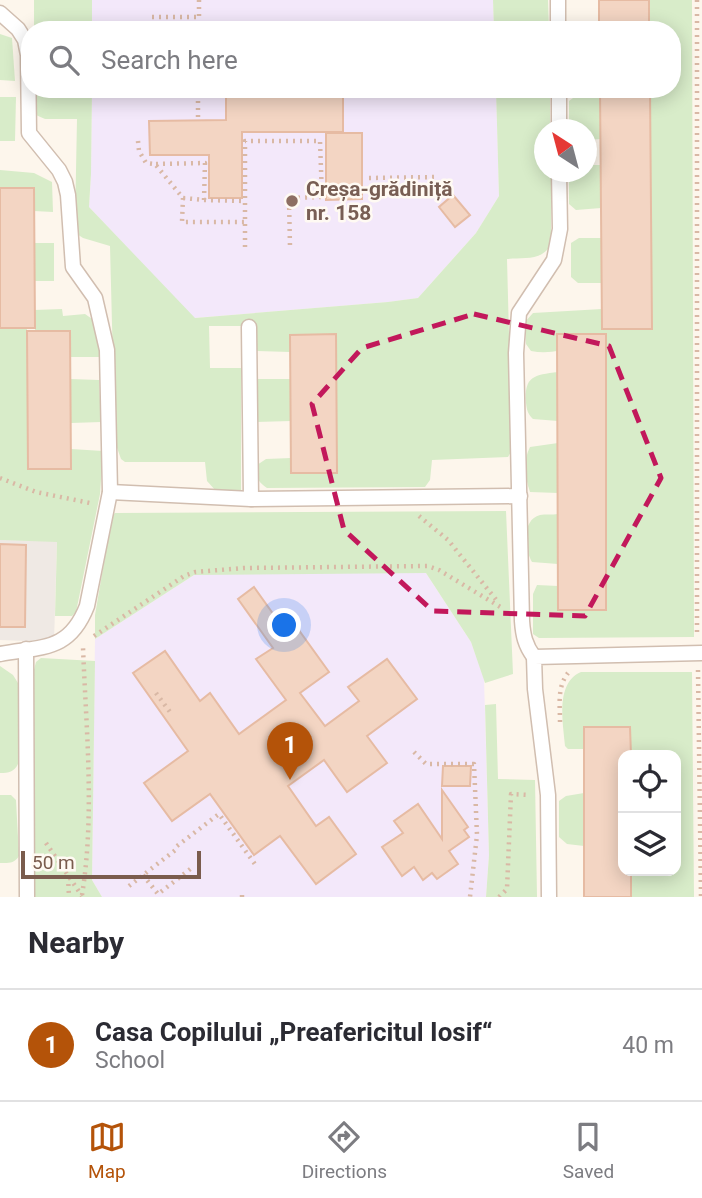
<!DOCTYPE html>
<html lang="en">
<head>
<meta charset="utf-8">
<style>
	:root { --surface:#fff; --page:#f7f7f7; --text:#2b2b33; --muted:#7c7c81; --line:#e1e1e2; --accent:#b45309 }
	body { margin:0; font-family:Roboto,sans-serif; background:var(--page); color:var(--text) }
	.controls { position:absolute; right:21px; bottom:21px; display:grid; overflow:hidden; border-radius:14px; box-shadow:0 4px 18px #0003 }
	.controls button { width:63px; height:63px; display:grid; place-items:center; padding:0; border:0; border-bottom:2px solid var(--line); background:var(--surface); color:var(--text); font:35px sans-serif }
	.compass { position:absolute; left:534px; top:119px; width:63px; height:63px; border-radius:50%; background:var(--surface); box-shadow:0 4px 18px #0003; rotate:324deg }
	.scale { position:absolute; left:21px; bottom:18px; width:180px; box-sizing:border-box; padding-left:7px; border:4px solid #7a5c4d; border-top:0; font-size:19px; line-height:24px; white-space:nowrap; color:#7a5c4d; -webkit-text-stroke:5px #fffaf3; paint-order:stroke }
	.you { position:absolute; left:285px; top:626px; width:24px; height:24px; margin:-18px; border:5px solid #fff; border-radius:50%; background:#1a73e8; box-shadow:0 0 0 10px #1a73e833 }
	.badge { display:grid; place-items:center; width:46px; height:46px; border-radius:50%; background:var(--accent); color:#fff; font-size:23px; font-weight:700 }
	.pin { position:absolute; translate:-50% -58px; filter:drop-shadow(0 2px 4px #0008) }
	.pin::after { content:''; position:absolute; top:37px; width:24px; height:21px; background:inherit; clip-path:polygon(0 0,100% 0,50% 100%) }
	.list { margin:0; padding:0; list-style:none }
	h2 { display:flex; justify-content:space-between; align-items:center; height:91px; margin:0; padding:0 28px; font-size:30px }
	h2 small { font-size:23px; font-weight:400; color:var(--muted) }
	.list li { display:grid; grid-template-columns:46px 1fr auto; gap:21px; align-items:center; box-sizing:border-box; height:112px; padding:0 28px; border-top:2px solid var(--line) }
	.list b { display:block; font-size:26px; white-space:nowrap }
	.list p { margin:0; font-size:23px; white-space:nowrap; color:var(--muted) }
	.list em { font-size:23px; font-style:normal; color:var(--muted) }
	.icon { flex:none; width:38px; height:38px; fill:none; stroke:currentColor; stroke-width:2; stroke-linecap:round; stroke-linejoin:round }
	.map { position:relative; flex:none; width:702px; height:897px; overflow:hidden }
	.search { position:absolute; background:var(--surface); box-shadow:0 4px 18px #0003; left:21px; right:21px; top:21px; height:77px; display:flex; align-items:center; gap:18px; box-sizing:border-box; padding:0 24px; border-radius:28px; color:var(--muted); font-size:26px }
	.sheet { height:203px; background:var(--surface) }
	nav { display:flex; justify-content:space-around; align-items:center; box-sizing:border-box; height:98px; border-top:2px solid var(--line); background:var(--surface); font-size:19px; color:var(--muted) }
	nav a { display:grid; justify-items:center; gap:4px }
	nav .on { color:var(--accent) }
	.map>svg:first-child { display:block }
</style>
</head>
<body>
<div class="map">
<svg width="702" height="897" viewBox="0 0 702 897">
	<rect width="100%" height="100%" fill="#fdf6ec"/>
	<path fill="#efe9e4" d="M0 540 57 541 54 642 0 640Z"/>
	<g fill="#f3e8fa">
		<path d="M92 0H493L494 30H92Z"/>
		<path d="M92 89H496L499 196 476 233 418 298 388 302 194 318 89 207 91 174Z"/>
		<path d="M229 573H426L471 642 484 679 489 855 486 897H102L92 880 95 639 194 575Z"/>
	</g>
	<g fill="#d8ecc9">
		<path d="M92 0V30H34V0Z"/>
		<path d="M493 0H548L549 30H494Z"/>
		<path d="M649 0H692L694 637 539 638 533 634V594L537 585 558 586 559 610H606V335C581 344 558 356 531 351L526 344 525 322 533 313 602 309 603 329 652 328 650 89H672V30H649Z"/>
		<path d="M0 34 12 38 15 81 0 80Z"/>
		<path d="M35 89H92L91 174 89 207 195 318 388 302 418 298 476 233 499 196 496 89H550V129L544 130V172H551V244C542 262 523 257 507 259L512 450 508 457 432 460 430 480 425 487 267 488C257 481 256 477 257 465L266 459 291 458 292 473H337L336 334 291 335 290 352 257 351 256 326H209L210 368H241V492L216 491 207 481 205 462H125L121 459 115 442 110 246 83 238 77 234 75 222 77 119H45L36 115Z"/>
		<path d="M577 95 600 96 601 139 587 140 586 130H569V101Z"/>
		<path d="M0 97H16L15 141H0Z"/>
		<path d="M587 165H601V208L576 210 569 204V172H586Z"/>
		<path d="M0 170 34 173 52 182 53 212 34 211V188H0Z"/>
		<path d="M579 238H601L602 283H578L571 277V243Z"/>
		<rect x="34" y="243" width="20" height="38"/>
		<path d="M62 309 63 316 85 314 95 321 99 339 100 357H70L35 331 34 310Z"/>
		<path d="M0 328H27L28 469H70L71 449 103 451 100 494 76 612 72 616H55L57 542 0 540Z"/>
		<path d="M558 372V421L533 419C528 414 527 411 526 403 524 376 534 375 558 372Z"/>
		<path d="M70 379 99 380 101 422 71 423Z"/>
		<path d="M256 379H291V421L256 422Z"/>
		<path d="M558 443V493L530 492C525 478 523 460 530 447Z"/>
		<path d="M506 511 513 674 485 683 471 642 426 573 194 575 95 639V615L112 516 115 513Z"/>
		<path d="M558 514V564L532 562C525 549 521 520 540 515 545 514 552 515 558 514Z"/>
		<path d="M41 658 95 661 92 880 102 897H33L32 677 36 662Z"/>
		<path d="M0 666 13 675 18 683V764C14 772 9 773 0 773Z"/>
		<path d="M581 672H692L694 897H631V871H676V755H631L630 727H584V749H568L565 746C563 723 555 683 581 672Z"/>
		<path d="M496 704 498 779 535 780 537 897H486L489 855 485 705Z"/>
		<path d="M584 793V846L567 844 559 837V801L566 796Z"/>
		<path d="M0 795H11L16 800 19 856C14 864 8 863 0 863Z"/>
	</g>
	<g fill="#f3d5c3" stroke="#e6bba3" stroke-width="2">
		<rect x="599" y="0" width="50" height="30"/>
		<path d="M324 89H343V132H242V198H209V155H150L149 121 226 120V91Z"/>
		<path d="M600 89H650L652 329H602Z"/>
		<path d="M326 133H362V199L326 200Z"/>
		<path d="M0 188H34L35 328H0Z"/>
		<path d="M453 195 470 215 455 227 439 207Z"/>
		<path d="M27 331H70L71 469H28Z"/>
		<path d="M336 334 337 473H291L290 335Z"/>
		<path d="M557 334H606V610H558Z"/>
		<path d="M0 544 26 545 25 627H0Z"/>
		<path d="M254 587 289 636 298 629 329 672 300 693 325 726 359 701 348 687 387 659 417 699 367 736 387 763 347 792 324 760 288 786 316 826 329 817 356 854 316 884 280 836 254 855 210 794 172 821 144 783 188 751 133 673 165 651 200 701 210 693 239 734 286 700 256 659 273 648 238 599Z"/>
		<path d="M584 727H630L631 755H623V871H631V897H584Z"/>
		<path d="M443 766H471L470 786H442Z"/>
		<path d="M442 790 468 827 464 830 469 837 449 851 458 864 437 879 432 873 423 880 414 867 402 876 382 847 403 833 394 821 418 804 442 839Z"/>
	</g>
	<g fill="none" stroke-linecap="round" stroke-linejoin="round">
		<g stroke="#d1beb0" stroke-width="17">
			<g id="service">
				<path d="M558 0V30"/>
				<path d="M0 13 18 29 25 40 28 55 29 133 59 170 65 182 68 195 73 267 95 298 107 350 110 492 87 606C69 652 42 646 0 654"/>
				<path d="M559 89V130"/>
				<path d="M249 327 251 499"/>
				<path d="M110 492 251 499 520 496"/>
				<path d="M26 649 27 897"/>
				<path d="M534 657C525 645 523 635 522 621L516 353 519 313 554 260 560 229 559 172"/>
				<path d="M549 897 548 795 535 689 534 657 702 653"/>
			</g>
		</g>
		<g stroke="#d9b8a5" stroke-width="4.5" stroke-dasharray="2 5" stroke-linecap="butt">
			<path d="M697 0V637"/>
			<path d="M152 17H199"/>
			<path d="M199 30V0"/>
			<path d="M198 117V89"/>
			<path d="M138 141 139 151 146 163 155 164 183 198 182 222H245"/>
			<path d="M156 164 205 163 204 200 183 198"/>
			<path d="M369 178 436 177"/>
			<path d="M204 200 245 201"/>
			<path d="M245 247V141H320L322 197 289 198 290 247"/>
			<path d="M0 478 36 492 90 503"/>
			<path d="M419 516 448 540 498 602"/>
			<path d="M94 636 184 576 195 572 244 568 428 566 439 570 502 608"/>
			<path d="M698 670 701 897"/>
			<path d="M156 693 170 712"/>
			<path d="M560 722C560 704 557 687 568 673"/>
			<path d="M414 752 426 764H474L477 835 470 897"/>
			<path d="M46 843 82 896"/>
			<path d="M177 846 219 814 257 867"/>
			<path d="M143 875 158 894 193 867"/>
			<path d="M68 877 69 897"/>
			<path d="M129 886 178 848"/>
			<path d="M82 895C95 814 86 729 83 647L85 645"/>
			<path d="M242 895V897"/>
			<path d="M499 897 507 889 511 794 530 795"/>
		</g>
		<use href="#service" stroke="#fff" stroke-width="14"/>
	</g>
	<path fill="none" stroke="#c2185b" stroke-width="5" stroke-dasharray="14 9" stroke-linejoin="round" d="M474 314 609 346 661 478 585 616 433 611 344 530 312 404 362 348Z"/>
	<circle fill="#8d6e63" stroke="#fffaf3" stroke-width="2.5" cx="292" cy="201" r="7"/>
	<g text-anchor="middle" stroke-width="5" stroke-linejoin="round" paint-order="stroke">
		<g font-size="21" font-weight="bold" fill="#785e54" stroke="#fffaf3" text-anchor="start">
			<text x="306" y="196">Creșa-grădiniță<tspan x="306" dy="24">nr. 158</tspan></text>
		</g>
	</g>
</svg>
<div class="controls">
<button><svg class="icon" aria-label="locate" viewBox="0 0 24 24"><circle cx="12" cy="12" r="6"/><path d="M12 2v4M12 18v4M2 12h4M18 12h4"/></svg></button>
<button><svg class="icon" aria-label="layers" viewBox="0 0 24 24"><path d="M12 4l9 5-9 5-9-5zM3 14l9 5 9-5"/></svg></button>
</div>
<svg class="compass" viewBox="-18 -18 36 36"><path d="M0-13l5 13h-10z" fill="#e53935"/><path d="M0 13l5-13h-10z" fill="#7c7c81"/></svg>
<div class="scale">50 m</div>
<div class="you"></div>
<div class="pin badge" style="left:290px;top:780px">1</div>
<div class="search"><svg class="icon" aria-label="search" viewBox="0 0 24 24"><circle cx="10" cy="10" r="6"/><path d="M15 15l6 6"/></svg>Search here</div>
</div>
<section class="sheet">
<h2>Nearby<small></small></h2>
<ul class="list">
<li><span class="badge">1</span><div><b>Casa Copilului „Preafericitul Iosif“</b><p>School</p></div><em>40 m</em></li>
</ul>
</section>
<nav>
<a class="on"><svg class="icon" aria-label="map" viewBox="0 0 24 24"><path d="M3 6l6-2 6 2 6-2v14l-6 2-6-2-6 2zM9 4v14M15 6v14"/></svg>Map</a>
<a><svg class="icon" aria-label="directions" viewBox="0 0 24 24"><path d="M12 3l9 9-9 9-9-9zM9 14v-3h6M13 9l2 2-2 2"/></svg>Directions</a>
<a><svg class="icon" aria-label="saved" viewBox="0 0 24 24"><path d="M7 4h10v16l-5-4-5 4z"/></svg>Saved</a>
</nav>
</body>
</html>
